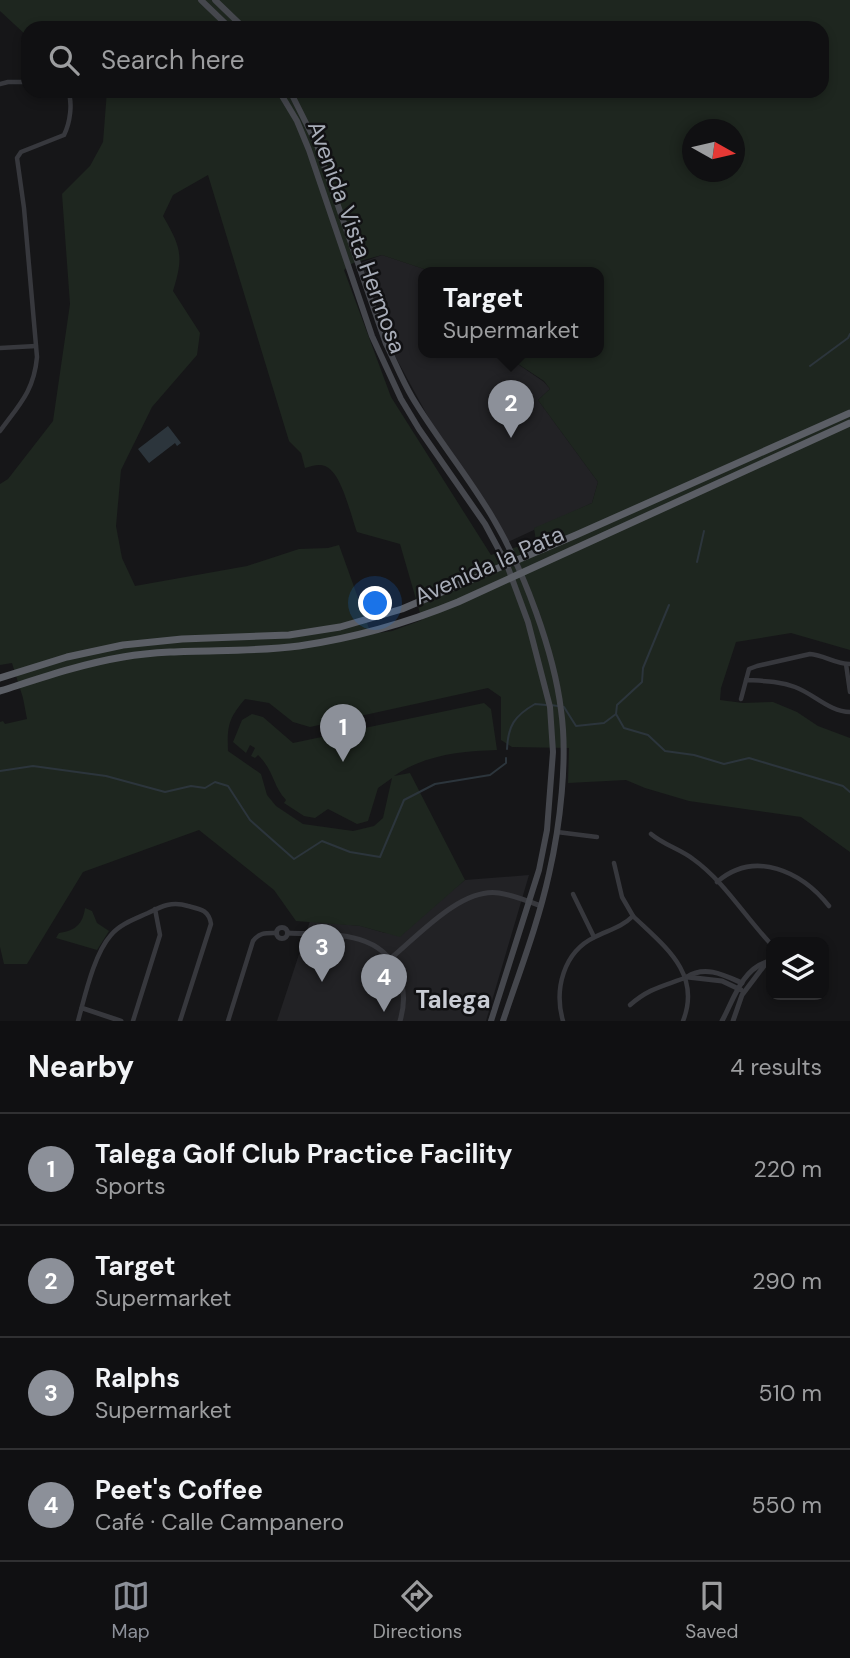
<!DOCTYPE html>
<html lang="en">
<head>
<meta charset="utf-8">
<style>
	:root { --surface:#101012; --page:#1e1e20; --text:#f1f3f6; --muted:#9c9d9f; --line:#303032; --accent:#8c9099 }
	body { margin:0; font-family:"DM Sans",sans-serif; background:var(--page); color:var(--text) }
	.controls { position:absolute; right:21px; bottom:21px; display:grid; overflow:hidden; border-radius:14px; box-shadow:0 4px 10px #0003 }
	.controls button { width:63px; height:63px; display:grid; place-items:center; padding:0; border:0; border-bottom:2px solid var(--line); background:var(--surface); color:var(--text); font:35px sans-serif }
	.compass { position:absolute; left:682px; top:119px; width:63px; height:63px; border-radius:50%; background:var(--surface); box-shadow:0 4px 10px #0003; rotate:98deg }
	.you { position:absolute; left:376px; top:604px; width:24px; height:24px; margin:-18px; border:5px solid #fff; border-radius:50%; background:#1a73e8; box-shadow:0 0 0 10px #1a73e833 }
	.badge { display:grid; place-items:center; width:46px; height:46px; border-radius:50%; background:var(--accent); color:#fff; font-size:23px; font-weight:700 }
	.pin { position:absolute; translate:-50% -58px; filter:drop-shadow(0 2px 4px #0008) }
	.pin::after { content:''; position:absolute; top:37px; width:24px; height:21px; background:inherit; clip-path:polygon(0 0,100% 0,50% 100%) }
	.popup { position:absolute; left:418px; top:267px; width:186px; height:91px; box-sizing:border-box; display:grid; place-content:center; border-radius:14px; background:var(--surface); filter:drop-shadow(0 2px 5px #0005); font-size:23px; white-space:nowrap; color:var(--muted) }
	.popup b { font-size:26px; color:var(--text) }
	.popup::after { content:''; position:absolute; left:50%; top:100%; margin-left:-14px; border:14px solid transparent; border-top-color:var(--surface) }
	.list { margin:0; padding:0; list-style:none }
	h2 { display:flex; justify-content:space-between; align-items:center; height:91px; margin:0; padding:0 28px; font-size:30px }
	h2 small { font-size:23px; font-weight:400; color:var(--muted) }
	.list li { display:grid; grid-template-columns:46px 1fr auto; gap:21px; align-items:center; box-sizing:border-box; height:112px; padding:0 28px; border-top:2px solid var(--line) }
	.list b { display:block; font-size:26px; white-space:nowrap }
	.list p { margin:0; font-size:23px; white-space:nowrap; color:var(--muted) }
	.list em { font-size:23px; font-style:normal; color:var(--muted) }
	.icon { flex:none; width:38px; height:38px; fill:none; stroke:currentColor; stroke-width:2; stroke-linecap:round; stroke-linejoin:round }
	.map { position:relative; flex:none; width:850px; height:1021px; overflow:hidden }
	.search { position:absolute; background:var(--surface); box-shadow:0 4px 10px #0003; left:21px; right:21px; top:21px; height:77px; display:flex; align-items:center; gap:18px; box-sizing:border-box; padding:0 24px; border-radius:21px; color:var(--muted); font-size:26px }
	.sheet { height:539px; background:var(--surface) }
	nav { display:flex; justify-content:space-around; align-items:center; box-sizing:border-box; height:98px; border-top:2px solid var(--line); background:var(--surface); font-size:19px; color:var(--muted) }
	nav a { display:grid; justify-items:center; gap:4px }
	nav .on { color:var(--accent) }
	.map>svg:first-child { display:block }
</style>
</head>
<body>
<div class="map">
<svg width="850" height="1021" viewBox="0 0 850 1021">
	<rect width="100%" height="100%" fill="#161618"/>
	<g fill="#222225">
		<path d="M382 255 433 272H424V352H506L509 358 544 382 550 389 538 400 598 482 592 503 508 542 495 516 432 424 389 345 360 263Z"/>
		<path d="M529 875 486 1021H277L310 921 361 926 385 933 443 898 465 880Z"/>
	</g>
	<g fill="#1e261f" fill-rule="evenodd">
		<path d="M0 0H850V650L791 633 736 642 721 688 720 700 743 703 773 702 797 712 818 726 850 738V852L801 817 689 801 645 788 626 780 568 783 569 748 512 747 501 740V697L488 688 310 727 293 722 269 703 245 699C229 718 227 725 228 751L261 774 267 795 276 806 303 824 353 831 374 826 383 818 392 778 378 788 368 821 357 824 328 809 315 818 304 816 284 803 286 800C272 785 275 772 258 755L255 758 251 756 255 748 250 745 246 753 233 742 242 720 252 714 263 717 293 743 484 703 491 709 497 750C460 751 425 755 394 776L410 773 465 880 400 937 360 926 296 921 274 890 199 830 83 872 27 964H4L0 947V722L3 721 5 724 27 719 23 698 12 663 0 665V484L8 479 53 421 70 304 62 194 90 166 103 142 107 91H822V28H28V37L0 11ZM692 130H734V172H692ZM208 175 289 441 301 453 305 468C312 466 320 463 327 467 342 475 351 516 357 532L400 544 422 620 392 631 371 634 339 545 328 548 299 549 247 566 135 586 122 558 116 526 121 470 152 407 197 355 200 333 173 291C184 256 181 247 163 216L173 195ZM382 255 433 272H598V352H506L509 358 544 381 550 389 538 400 598 482 592 503 534 528 536 541 491 555 391 397 344 270 353 263Z"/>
		<path d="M85 908 92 911 97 923 109 931 97 950 56 938 59 933C75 931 83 924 85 908Z"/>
	</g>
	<path fill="#2c353c" d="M168 426 181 443 177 446 175 443 149 463 138 449Z"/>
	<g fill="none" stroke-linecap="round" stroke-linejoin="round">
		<g stroke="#2c353c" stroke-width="2">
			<path d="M810 366 848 338 850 334"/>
			<path d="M697 562 704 531"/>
			<path d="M551 705 564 707 576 726 604 723 616 714 624 728 648 735 665 751 694 755 724 764 749 758 843 786 850 792"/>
			<path d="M616 714 617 705 642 682 643 668 669 605"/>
			<path d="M507 749C508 726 514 716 535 704L546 705"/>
			<path d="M0 771 33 766 106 776 165 792 191 786 205 788 215 782 228 786 250 820 294 859 322 841 350 852 380 857 404 800 435 784 490 775 506 763V758"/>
		</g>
		<g stroke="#37383d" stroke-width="4.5">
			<path d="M0 84 8 82H28"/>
			<path d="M0 348 36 346"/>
			<path d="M0 431C19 405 34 391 37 357L24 208 17 158 21 152 64 135C70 123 73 103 68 91"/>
			<path d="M846 664 850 692"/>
			<path d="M746 680C763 681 779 681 795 687 814 694 830 712 850 712"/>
			<path d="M741 699 749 669 757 666 810 654C824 655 835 664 850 664"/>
			<path d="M557 832 597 837"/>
			<path d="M651 834C664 845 680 849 693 859 724 881 745 917 771 944"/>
			<path d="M717 882C755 849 802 872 829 906"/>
			<path d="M573 894 594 937"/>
			<path d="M633 916C664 946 702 973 683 1021"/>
			<path d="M630 1005C649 988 664 986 687 977"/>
			<path d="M78 1021C85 996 94 954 111 935 120 924 135 919 148 913 162 906 172 901 188 906 200 909 209 910 211 924L180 1021"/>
			<path d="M133 1021 160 935 155 909"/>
			<path d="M228 1021 253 941C260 932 266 933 277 933"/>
			<path d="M563 1021C554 990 563 952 595 937 609 930 622 927 633 916L622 897 614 863"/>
		</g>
		<g stroke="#37383d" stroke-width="5">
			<circle cx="282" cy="933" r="5.5"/>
			<path d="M288 933C327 935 380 929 398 973 405 990 405 1004 400 1021"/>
			<path d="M390 959C417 937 461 887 499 893 513 895 528 901 541 906"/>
			<path d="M687 977C705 965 724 975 742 983"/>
			<path d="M687 977 722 981 741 990"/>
			<path d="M82 1008 121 1021"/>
			<path d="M722 1021C733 1001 742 969 767 962"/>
			<path d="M733 1021 742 995 767 962"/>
		</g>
		<g stroke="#45474d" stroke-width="6">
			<path d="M201 0 230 28"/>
			<path d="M215 0 244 28"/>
			<path d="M279 91 297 121 309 150 372 336 401 399 419 429 485 524 507 565 528 622 550 707 553 752 547 830 539 870 491 1021"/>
			<path d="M290 91 317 145 386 344C395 362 402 380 412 397 437 439 470 478 494 520 524 571 554 652 561 710 568 759 560 826 549 874 538 924 519 973 503 1021"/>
		</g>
		<g stroke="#5b5e65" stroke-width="7">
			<path d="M0 678 67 657 123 645 182 639 289 635 340 627 402 609 576 535 850 413"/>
			<path d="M0 691C41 678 81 664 123 657 182 647 241 654 299 646 354 638 407 623 458 602L850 423"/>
		</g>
	</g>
	<g text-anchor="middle" stroke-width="5" stroke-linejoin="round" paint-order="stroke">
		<g font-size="23" fill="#a8adb8" stroke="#111113">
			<text transform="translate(357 237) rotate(70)" y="8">Avenida Vista Hermosa</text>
			<text transform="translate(489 565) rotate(-24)" y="8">Avenida la Pata</text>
		</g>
		<g font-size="24" font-weight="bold" fill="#c9ccd4" stroke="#111113">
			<text x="453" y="1008">Talega</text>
		</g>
	</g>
</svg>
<div class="controls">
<button><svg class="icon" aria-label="layers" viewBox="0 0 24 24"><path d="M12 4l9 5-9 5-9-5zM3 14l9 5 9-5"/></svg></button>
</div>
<svg class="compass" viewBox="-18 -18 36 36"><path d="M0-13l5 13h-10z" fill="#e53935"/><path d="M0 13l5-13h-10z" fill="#9c9d9f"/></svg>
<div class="you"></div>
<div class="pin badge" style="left:343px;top:762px">1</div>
<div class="pin badge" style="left:511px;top:438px">2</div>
<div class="popup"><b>Target</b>Supermarket</div>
<div class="pin badge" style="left:322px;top:982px">3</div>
<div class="pin badge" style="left:384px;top:1012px">4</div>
<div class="search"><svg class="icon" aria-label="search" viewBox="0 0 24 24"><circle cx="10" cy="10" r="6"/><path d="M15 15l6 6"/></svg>Search here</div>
</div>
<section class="sheet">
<h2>Nearby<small>4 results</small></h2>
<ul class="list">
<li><span class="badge">1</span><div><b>Talega Golf Club Practice Facility</b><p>Sports</p></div><em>220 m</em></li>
<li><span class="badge">2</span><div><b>Target</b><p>Supermarket</p></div><em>290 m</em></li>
<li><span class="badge">3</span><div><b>Ralphs</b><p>Supermarket</p></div><em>510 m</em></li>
<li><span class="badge">4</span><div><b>Peet's Coffee</b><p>Café · Calle Campanero</p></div><em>550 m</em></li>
</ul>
</section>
<nav>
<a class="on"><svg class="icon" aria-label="map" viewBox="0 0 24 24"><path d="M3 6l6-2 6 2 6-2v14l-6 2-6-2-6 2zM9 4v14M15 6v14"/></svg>Map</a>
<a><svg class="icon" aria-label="directions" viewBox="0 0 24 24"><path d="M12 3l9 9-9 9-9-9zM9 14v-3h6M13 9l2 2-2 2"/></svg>Directions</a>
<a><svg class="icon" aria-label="saved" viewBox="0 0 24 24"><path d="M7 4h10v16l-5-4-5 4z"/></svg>Saved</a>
</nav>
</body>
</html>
